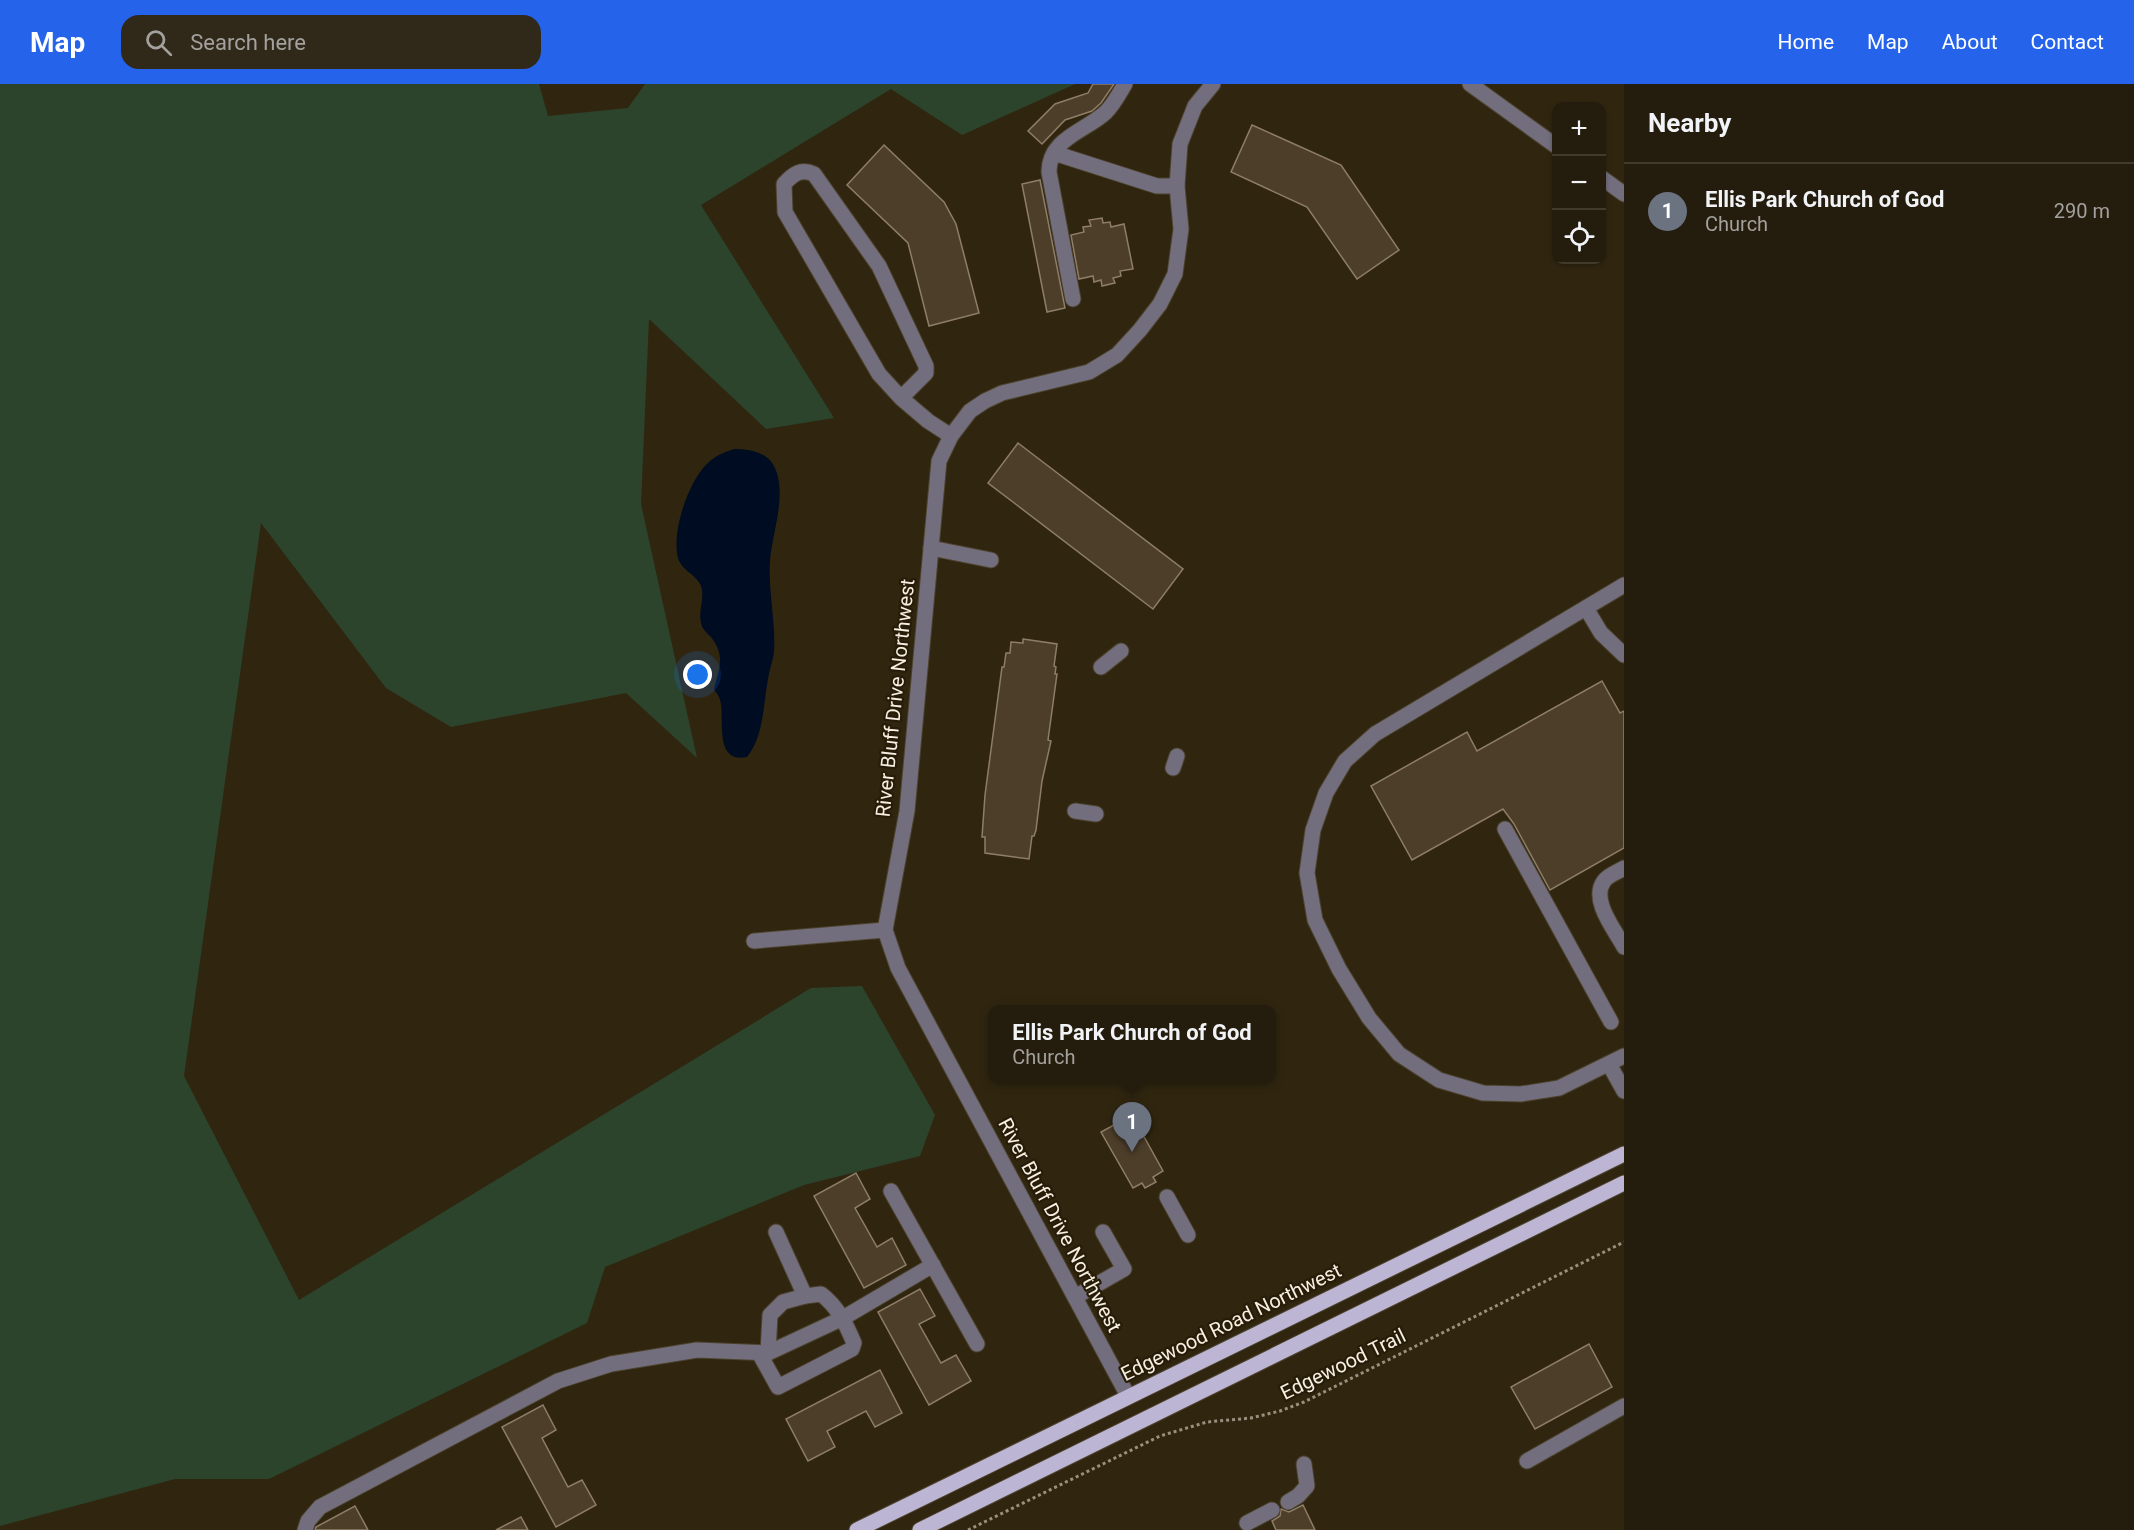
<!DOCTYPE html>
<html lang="en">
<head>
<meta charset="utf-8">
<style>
	:root { --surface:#241c0c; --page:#30291a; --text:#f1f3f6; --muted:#a3a19d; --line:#413a2d; --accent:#2563eb }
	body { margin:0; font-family:Roboto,sans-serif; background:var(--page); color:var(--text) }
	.controls { position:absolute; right:18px; top:18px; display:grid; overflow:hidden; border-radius:12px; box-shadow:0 2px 4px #0004 }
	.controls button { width:54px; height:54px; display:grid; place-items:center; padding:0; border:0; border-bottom:2px solid var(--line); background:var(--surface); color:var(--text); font:30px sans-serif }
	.you { position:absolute; left:698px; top:591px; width:21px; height:21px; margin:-15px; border:4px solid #fff; border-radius:50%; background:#1a73e8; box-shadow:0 0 0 9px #1a73e833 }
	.badge { display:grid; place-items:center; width:39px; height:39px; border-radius:50%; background:var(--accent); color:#fff; font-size:20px; font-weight:700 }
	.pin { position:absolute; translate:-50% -50px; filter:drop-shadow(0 2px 3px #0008) }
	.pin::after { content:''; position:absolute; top:32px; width:21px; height:18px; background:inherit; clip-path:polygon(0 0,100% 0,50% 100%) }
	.popup { position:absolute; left:988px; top:921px; width:288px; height:78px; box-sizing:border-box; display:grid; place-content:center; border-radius:12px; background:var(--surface); filter:drop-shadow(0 2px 4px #0005); font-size:20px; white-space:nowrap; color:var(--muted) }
	.popup b { font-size:22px; color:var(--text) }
	.popup::after { content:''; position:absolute; left:50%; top:100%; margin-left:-12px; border:12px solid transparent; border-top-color:var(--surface) }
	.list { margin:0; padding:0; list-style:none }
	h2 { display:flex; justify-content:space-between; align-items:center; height:78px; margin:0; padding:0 24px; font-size:26px }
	h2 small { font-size:20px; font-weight:400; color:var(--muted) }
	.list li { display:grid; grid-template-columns:39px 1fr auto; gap:18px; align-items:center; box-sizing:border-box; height:96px; padding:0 24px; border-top:2px solid var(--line) }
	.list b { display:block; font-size:22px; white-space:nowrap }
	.list p { margin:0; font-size:20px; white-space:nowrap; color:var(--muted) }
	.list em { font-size:20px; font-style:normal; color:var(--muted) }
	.icon { flex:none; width:33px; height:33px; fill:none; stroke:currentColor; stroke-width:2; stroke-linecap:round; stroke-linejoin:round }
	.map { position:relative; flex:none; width:1624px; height:1446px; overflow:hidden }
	header { display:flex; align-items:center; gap:36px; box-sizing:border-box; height:84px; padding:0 30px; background:var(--accent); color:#fff }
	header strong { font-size:28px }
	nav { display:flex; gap:33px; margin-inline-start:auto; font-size:21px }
	.search { width:420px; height:54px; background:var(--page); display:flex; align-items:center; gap:15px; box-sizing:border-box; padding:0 21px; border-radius:18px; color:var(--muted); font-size:22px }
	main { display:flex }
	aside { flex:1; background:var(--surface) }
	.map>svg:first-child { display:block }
</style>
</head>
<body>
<header>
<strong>Map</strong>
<div class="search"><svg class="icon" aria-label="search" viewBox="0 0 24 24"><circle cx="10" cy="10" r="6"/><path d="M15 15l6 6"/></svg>Search here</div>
<nav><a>Home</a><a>Map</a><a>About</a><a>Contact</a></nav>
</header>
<main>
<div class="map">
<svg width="1624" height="1446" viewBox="0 0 1624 1446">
	<rect width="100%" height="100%" fill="#302610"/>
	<path fill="#2d442c" d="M0 0H539L548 32 628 24 645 0H1075L962 51 891 5 701 121 834 334 766 345 649 235 641 420 697 674 626 609 451 643 386 604 261 439 184 992 299 1216 811 904 862 902 935 1031 920 1072 804 1101 605 1183 587 1239 269 1395H175L0 1442Z"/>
	<path fill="#000c21" d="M734 365C749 365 767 368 774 382 788 409 772 449 770 477 768 507 776 538 774 568 773 577 769 586 768 595 763 621 764 652 747 673 711 680 727 629 719 613 718 610 715 608 714 605 719 585 726 572 711 553 707 549 702 545 701 539 698 527 705 514 701 502 696 490 682 487 678 474 671 448 689 394 710 377 717 371 725 368 734 365Z"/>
	<g fill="#4d3e2a" stroke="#8e7d67" stroke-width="1.5">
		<path d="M1093 0H1114L1101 19 1092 27 1065 36 1042 60 1028 47 1055 20 1088 9Z"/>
		<path d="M1252 41 1341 81 1399 166 1357 195 1307 123 1231 88Z"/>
		<path d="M884 61 944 118 956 140 979 229 929 242 908 159 847 101Z"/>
		<path d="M1040 96 1065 224 1047 228 1022 100Z"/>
		<path d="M1102 134 1103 139 1110 138 1111 143 1124 140 1133 185 1120 187 1121 192 1113 194 1115 199 1102 202 1101 196 1094 198 1093 192 1079 195 1071 151 1084 148 1083 143 1091 142 1089 136Z"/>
		<path d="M1018 359 1183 485 1153 525 988 399Z"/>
		<path d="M1023 555 1057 560 1054 582 1056 583 1055 590H1057L1048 656 1051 657 1042 697 1036 746 1034 752H1032L1029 775 985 769V753H982L985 711 1002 583H1004L1006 569H1010L1011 558 1023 559Z"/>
		<path d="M1602 597 1620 629 1624 627V764L1550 806 1514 740 1503 725 1412 776 1371 702 1467 648 1477 667Z"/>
		<path d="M1132 1031 1163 1087 1153 1093 1156 1098 1145 1104 1142 1099 1133 1104 1101 1048Z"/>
		<path d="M856 1089 870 1115 855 1124 877 1163 892 1154 906 1181 864 1204 814 1112Z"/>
		<path d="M920 1205 935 1232 919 1240 941 1279 956 1271 971 1297 929 1321 878 1228Z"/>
		<path d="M1589 1260 1612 1303 1535 1345 1511 1303Z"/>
		<path d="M880 1286 902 1329 875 1343 866 1327 827 1347 835 1363 808 1377 786 1335Z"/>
		<path d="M543 1321 556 1346 542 1354 568 1403 582 1396 596 1421 556 1443 502 1343Z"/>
		<path d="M1303 1421 1315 1446H1276L1272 1437 1280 1432 1281 1425 1289 1428Z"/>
		<path d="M355 1422 368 1446H315L316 1443Z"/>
		<path d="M521 1433 528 1446H496Z"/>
	</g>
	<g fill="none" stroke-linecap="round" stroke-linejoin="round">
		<g stroke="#4c422d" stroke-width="17">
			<g id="minor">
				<path d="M1470 0 1556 62"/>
				<path d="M1054 69 1157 102H1177"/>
				<path d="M1602 94 1624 110"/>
				<path d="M1073 215 1049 88C1049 54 1086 47 1106 28 1114 20 1119 10 1125 0"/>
				<path d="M901 314 926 289V282L879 182 814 90C801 84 793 90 784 100L785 128 879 290 901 314 928 337 951 352"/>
				<path d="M931 464 991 476"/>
				<path d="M1624 501 1375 650 1345 677 1326 709 1313 746 1307 789 1315 836 1339 885 1369 934 1399 970 1439 996 1483 1009 1521 1010 1559 1004 1624 972"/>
				<path d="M1586 524 1601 549 1624 571"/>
				<path d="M1101 583 1121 567"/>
				<path d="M1173 684 1177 672"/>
				<path d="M1075 727 1096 730"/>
				<path d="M1505 745 1611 938"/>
				<path d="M1624 784C1618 788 1608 791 1604 797 1590 816 1615 846 1624 863"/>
				<path d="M754 857 885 846"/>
				<path d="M1609 980 1624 1007"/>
				<path d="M891 1107 977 1260"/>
				<path d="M1167 1113 1188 1151"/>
				<path d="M1075 1213 1124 1185 1103 1148"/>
				<path d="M759 1269 778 1303 852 1265 854 1259C846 1240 838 1223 821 1210L805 1212 776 1148"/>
				<path d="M768 1269 770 1231 783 1218 805 1212"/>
				<path d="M1128 1312 898 884 885 846 907 727 939 377 951 352 970 327 985 317 1002 309 1089 288 1117 271 1140 246 1160 220 1175 190 1181 145 1177 102 1180 60 1195 22 1213 0"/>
				<path d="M1527 1377 1624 1322"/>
				<path d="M1288 1418 1298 1412 1307 1402 1304 1380"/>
				<path d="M1247 1439 1272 1426"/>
				<path d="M305 1446 308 1437 320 1423 558 1297 611 1280 697 1266 768 1269 843 1234 933 1181"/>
			</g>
		</g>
		<g stroke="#4c422d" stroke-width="17">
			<g id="major">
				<path d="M857 1446 1624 1070"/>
				<path d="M920 1446 1624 1099"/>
			</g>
		</g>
		<path stroke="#99907f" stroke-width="3" stroke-dasharray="3 3" stroke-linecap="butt" d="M968 1446 1160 1352 1207 1338 1251 1334 1280 1327 1304 1318 1624 1158"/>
		<use href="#minor" stroke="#726e7d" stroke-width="15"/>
		<use href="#major" stroke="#bdb5d4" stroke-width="15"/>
	</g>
	<g text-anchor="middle" stroke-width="4.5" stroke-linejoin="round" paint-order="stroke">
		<g font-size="20" fill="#f6efe2" stroke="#271c07">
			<text transform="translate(895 614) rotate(-84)" y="7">River Bluff Drive Northwest</text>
			<text transform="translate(1060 1141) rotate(62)" y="7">River Bluff Drive Northwest</text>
			<text transform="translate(1231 1238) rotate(-26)" y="7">Edgewood Road Northwest</text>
			<text transform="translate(1343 1280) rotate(-26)" y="7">Edgewood Trail</text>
		</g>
	</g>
</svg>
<div class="controls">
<button>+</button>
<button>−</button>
<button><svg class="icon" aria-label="locate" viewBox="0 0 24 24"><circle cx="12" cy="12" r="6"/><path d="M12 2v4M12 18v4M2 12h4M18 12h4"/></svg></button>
</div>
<div class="you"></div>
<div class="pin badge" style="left:1132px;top:1068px;background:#6b7280">1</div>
<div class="popup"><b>Ellis Park Church of God</b>Church</div>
</div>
<aside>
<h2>Nearby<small></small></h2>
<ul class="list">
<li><span class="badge" style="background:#6b7280">1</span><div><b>Ellis Park Church of God</b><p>Church</p></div><em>290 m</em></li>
</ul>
</aside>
</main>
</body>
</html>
